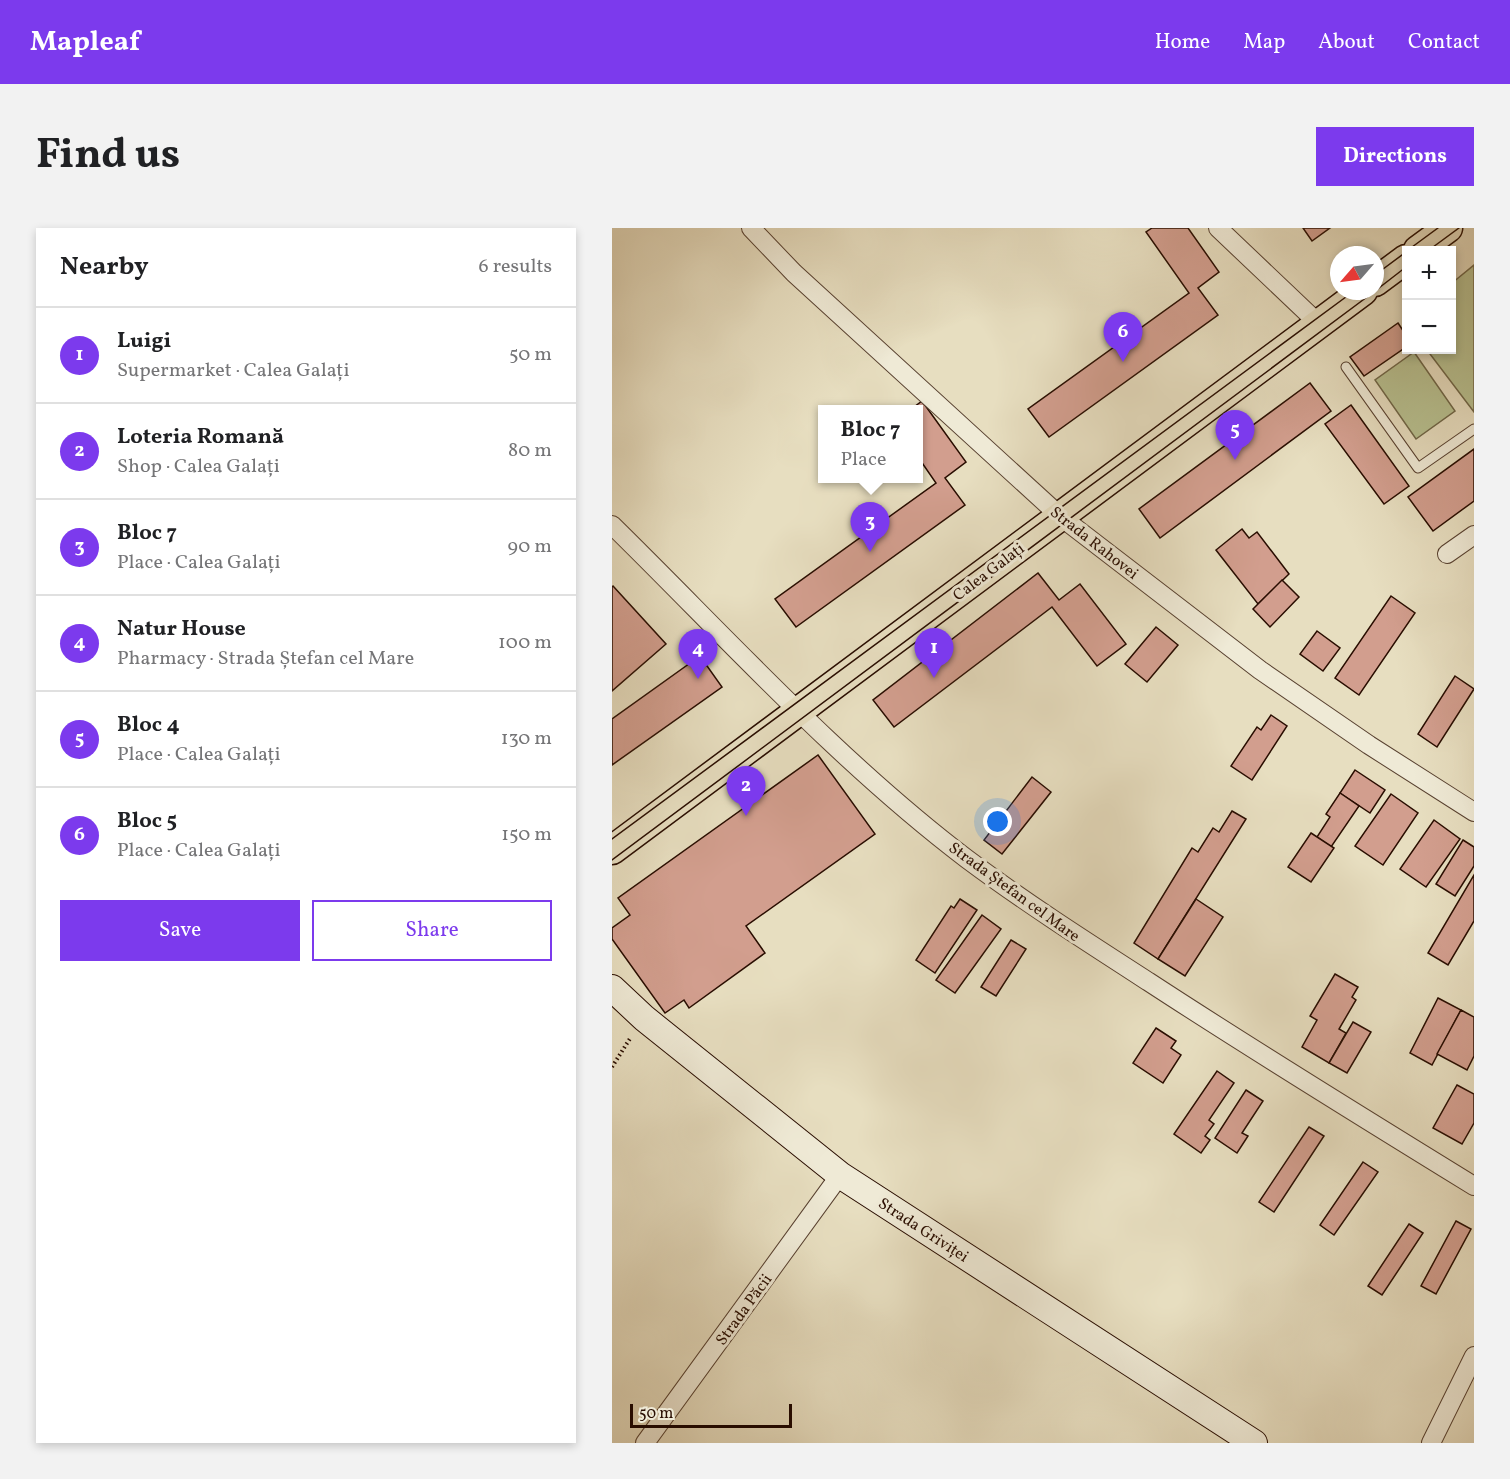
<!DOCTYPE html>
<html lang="en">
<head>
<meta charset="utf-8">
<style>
	:root { --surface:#fff; --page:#f2f2f2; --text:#202124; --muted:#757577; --line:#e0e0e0; --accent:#7c3aed }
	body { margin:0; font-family:Vollkorn,serif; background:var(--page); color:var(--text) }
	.controls { position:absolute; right:18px; top:18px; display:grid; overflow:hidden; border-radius:0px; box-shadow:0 3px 9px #0003 }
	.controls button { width:54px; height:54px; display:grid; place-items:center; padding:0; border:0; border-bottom:2px solid var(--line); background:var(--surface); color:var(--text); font:30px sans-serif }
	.compass { position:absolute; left:718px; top:18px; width:54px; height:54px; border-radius:50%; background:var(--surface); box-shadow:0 3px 9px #0003; rotate:242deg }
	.scale { position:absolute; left:18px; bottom:15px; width:162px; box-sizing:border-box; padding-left:6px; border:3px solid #290d00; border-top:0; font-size:16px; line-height:21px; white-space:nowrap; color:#290d00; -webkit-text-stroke:4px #efead6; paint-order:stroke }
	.you { position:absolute; left:386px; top:594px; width:21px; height:21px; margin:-15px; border:4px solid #fff; border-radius:50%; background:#1a73e8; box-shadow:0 0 0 9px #1a73e833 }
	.badge { display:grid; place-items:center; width:39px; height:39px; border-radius:50%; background:var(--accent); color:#fff; font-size:20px; font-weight:700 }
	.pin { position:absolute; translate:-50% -50px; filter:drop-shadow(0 2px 3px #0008) }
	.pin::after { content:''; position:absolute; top:32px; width:21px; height:18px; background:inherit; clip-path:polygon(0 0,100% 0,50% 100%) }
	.popup { position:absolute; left:206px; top:177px; width:105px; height:78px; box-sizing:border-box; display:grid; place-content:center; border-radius:0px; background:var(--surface); filter:drop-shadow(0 2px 4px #0005); font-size:20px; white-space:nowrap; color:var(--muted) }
	.popup b { font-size:22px; color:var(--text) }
	.popup::after { content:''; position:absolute; left:50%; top:100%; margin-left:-12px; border:12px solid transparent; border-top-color:var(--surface) }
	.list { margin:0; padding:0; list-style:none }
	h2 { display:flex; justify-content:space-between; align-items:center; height:78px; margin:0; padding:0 24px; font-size:26px }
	h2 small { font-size:20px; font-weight:400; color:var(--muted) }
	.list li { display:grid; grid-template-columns:39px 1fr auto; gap:18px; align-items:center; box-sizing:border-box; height:96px; padding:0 24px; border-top:2px solid var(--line) }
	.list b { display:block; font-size:22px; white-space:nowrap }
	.list p { margin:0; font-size:20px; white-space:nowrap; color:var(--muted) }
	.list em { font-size:20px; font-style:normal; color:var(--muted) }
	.actions { display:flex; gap:12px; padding:18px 24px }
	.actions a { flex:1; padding:14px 0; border:2px solid var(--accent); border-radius:0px; text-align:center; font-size:21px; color:var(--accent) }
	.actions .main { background:var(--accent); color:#fff }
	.map { position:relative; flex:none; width:862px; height:1215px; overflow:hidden; border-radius:0px }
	header { display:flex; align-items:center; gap:36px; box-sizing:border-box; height:84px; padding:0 30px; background:var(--accent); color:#fff }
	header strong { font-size:28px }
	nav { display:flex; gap:33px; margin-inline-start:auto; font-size:21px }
	.intro { display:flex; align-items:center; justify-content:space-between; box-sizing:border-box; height:144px; padding:0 36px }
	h1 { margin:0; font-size:42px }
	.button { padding:15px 27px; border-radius:0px; background:var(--accent); color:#fff; font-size:21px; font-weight:700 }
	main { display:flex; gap:36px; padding:0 36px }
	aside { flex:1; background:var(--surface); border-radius:0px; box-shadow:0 3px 9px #0003 }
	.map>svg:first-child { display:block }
</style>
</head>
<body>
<header>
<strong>Mapleaf</strong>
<nav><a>Home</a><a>Map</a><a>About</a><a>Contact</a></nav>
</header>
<div class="intro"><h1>Find us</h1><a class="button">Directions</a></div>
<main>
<aside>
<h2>Nearby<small>6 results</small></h2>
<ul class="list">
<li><span class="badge">1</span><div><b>Luigi</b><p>Supermarket · Calea Galați</p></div><em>50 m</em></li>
<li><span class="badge">2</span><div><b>Loteria Romană</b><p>Shop · Calea Galați</p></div><em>80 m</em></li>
<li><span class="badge">3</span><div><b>Bloc 7</b><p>Place · Calea Galați</p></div><em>90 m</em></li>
<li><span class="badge">4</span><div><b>Natur House</b><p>Pharmacy · Strada Ștefan cel Mare</p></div><em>100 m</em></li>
<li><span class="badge">5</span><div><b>Bloc 4</b><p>Place · Calea Galați</p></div><em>130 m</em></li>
<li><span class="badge">6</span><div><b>Bloc 5</b><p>Place · Calea Galați</p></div><em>150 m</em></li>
</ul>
<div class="actions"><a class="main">Save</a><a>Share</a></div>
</aside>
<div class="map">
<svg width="862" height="1215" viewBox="0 0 862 1215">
	<rect width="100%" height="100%" fill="#e7dec0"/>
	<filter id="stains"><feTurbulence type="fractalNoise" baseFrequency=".00333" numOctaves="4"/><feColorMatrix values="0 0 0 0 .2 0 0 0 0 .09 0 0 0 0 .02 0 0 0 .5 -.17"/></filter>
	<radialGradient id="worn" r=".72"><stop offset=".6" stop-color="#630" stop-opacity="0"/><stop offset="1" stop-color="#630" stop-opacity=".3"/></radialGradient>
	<g fill="#b8c191" stroke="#706748" stroke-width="1.5">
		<path d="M862 37V184L815 122H840V55Z"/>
		<path d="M802 124 843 183 804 211 763 152Z"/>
	</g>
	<g fill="#d29e8e" stroke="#290d00" stroke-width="1.5">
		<path d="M540 0H576L607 44 586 60 606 87 437 209 416 181 577 65 534 4Z"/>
		<path d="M691 0H718L700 13Z"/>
		<path d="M786 95 794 107V119L752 148 738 129Z"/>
		<path d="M698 155 719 183 548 310 527 281Z"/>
		<path d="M310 173 354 234 333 250 353 277 184 399 163 371 324 255 306 229V182H298Z"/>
		<path d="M739 177 797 258 772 276 713 196Z"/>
		<path d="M862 221V273L821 303 796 269Z"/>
		<path d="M630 301 637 310 645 304 677 346 646 376 604 322Z"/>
		<path d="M426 345 447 372 468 356 514 416 485 438 440 379 282 499 261 472Z"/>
		<path d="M670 352 687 369 658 399 641 381Z"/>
		<path d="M1 358 54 416 0 463V359Z"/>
		<path d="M779 368 803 385 747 467 723 450Z"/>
		<path d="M544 399 566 417 535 454 513 436Z"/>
		<path d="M705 403 728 420 711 443 688 426Z"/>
		<path d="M88 428 110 459 0 537V491Z"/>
		<path d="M843 448 862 461 825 519 806 506Z"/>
		<path d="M659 487 675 498 640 552 619 538 645 499 649 502Z"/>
		<path d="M206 527 263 606 134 698 153 725 77 780 72 772 53 785 0 711V700L18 687 6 670Z"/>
		<path d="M743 542 773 562 758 585 728 565Z"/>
		<path d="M420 549 439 564 390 626 372 612Z"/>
		<path d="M728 565 747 578 719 619 705 609 718 589 714 586Z"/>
		<path d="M779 566 806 585 771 637 743 618Z"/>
		<path d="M620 583 634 591 546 731 522 715 580 620 586 624 601 600 607 604Z"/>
		<path d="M822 592 848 611 814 659 788 641Z"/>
		<path d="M699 605 722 620 699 654 676 639Z"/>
		<path d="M851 612 862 619V638L843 668 824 656Z"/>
		<path d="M862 647V693L836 737 816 725Z"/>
		<path d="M348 671 365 682 323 745 304 732 339 678 342 680Z"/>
		<path d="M584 671 611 689 573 748 546 731Z"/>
		<path d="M370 687 389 701 343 765 324 752Z"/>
		<path d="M399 712 414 721 384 768 369 759Z"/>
		<path d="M723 746 746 759 740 769 744 772 727 801 734 805 717 835 690 819 705 792 698 788Z"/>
		<path d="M826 770 849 782 820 837 798 825Z"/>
		<path d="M849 782 862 789V828L855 842 825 826Z"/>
		<path d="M741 794 759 804 735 845 717 835Z"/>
		<path d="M544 800 564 813 559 820 569 827 551 855 521 835Z"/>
		<path d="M605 843 622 855 597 892 602 896 593 908 598 912 589 925 562 906Z"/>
		<path d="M845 857 862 866V895L850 916 821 900Z"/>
		<path d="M634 862 651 873 630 905 636 908 625 925 603 910Z"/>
		<path d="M697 899 712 908 662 984 647 974Z"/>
		<path d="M751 934 766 944 722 1007 708 997Z"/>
		<path d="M844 993 859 1001 824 1066 809 1058Z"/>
		<path d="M797 996 811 1005 770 1067 756 1058Z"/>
	</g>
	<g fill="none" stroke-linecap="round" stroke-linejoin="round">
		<g stroke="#584130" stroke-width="11">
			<path id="lane" d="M734 139 806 240 862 201"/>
		</g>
		<g stroke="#584130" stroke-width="20">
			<g id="street">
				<path d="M139 0 182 45 449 289 648 442 757 517 862 584"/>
				<path d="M606 0 707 96"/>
				<path d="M0 297C115 410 226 533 355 631 414 675 475 714 537 754 644 824 753 891 862 958"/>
				<path d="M835 326 862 307"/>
				<path d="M33 1215 228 947"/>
				<path d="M819 1215 862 1128"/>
			</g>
		</g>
		<g stroke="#290d00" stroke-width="28">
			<path id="secondary" d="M0 760 32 790 228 947 642 1215"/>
		</g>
		<g stroke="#290d00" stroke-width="31">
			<g id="primary">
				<path d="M806 22 836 0"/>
				<path d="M763 54 794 31"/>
				<path d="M0 622 751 63"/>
			</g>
		</g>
		<path stroke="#290d00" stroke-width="4" stroke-dasharray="1.5 3" stroke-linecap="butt" d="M0 839 19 809"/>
		<use href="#lane" stroke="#efead6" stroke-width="9"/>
		<use href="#street" stroke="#efead6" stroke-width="18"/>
		<use href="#secondary" stroke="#efead6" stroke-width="26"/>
		<use href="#primary" stroke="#e7dec0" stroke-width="28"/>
		<g stroke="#290d00" stroke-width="1.5">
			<path d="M796 22 826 0"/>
			<path d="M817 22 847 0"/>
			<path d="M763 47 794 24"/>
			<path d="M763 63 794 39"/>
			<path d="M0 611 742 63"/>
			<path d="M0 632 763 63"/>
		</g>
	</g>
	<g text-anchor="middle" stroke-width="6" stroke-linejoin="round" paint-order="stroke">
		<g font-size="16" fill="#290d00" stroke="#efead6">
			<text transform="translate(483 314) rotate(38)" y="6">Strada Rahovei</text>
			<text transform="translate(376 343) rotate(-37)" y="6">Calea Galați</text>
			<text transform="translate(403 663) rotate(36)" y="6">Strada Ștefan cel Mare</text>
			<text transform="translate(312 1001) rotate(33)" y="6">Strada Griviței</text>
			<text transform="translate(131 1081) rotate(-54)" y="6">Strada Păcii</text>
		</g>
	</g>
	<rect width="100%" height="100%" filter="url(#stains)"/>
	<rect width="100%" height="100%" fill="url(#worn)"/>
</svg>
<div class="controls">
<button>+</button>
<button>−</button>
</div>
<svg class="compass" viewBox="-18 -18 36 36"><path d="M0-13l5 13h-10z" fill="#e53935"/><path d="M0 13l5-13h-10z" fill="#757577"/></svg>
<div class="scale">50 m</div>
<div class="you"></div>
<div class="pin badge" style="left:322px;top:450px">1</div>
<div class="pin badge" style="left:134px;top:588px">2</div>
<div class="pin badge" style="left:258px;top:324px">3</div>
<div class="popup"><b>Bloc 7</b>Place</div>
<div class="pin badge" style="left:86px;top:451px">4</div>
<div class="pin badge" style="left:623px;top:232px">5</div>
<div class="pin badge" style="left:511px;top:134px">6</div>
</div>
</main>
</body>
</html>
